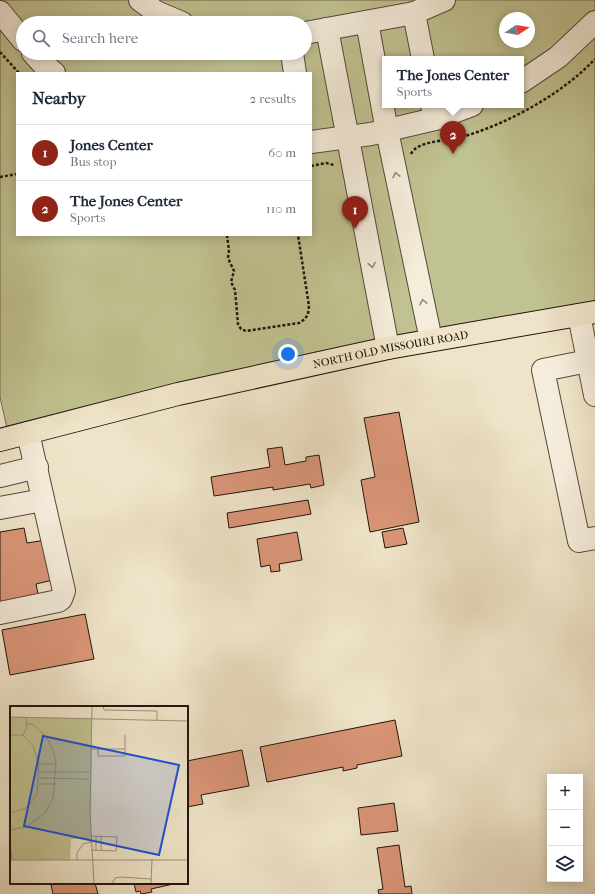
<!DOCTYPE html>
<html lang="en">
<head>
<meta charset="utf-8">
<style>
	:root { --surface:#fff; --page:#f2f2f3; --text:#1f2937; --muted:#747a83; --line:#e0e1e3; --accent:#8f2418 }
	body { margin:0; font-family:"IM FELL French Canon",serif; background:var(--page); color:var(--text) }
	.controls { position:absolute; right:12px; bottom:12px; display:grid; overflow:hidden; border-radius:0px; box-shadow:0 2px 10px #0003 }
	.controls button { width:36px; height:36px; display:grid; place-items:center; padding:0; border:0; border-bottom:1px solid var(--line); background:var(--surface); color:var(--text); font:20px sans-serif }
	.compass { position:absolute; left:499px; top:12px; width:36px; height:36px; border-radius:50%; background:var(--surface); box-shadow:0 2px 10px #0003; rotate:78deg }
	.you { position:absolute; left:288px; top:354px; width:14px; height:14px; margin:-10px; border:3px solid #fff; border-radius:50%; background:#1a73e8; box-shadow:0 0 0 6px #1a73e833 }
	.badge { display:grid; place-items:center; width:26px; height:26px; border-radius:50%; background:var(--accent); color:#fff; font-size:13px; font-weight:700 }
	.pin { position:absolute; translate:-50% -33px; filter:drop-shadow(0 1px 2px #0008) }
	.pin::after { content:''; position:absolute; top:21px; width:14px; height:12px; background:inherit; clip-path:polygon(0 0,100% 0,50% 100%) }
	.popup { position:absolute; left:382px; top:56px; width:142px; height:52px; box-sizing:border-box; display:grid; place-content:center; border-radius:0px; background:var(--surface); filter:drop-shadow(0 1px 3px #0005); font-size:13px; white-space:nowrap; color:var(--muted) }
	.popup b { font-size:15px; color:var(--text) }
	.popup::after { content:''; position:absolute; left:50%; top:100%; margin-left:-8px; border:8px solid transparent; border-top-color:var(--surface) }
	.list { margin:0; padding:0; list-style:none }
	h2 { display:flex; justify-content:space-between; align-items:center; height:52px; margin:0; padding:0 16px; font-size:17px }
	h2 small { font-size:13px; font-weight:400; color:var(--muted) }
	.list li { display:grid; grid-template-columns:26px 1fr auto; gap:12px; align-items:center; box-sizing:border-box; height:56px; padding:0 16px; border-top:1px solid var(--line) }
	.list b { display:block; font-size:15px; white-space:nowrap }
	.list p { margin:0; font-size:13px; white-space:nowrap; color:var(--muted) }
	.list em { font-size:13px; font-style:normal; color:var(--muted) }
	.icon { flex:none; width:22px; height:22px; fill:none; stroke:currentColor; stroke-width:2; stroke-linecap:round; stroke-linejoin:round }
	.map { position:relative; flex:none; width:595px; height:894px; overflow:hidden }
	.search { position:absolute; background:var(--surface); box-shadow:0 2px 10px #0003; left:16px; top:16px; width:296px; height:44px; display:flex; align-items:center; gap:10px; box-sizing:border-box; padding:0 14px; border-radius:22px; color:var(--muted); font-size:15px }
	.panel { position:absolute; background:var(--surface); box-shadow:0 2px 10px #0003; left:16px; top:72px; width:296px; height:164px; border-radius:0px }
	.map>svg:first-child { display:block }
</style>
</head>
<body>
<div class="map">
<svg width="595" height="894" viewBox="0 0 595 894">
	<rect width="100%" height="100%" fill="#efe4c9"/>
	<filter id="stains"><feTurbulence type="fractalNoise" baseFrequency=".005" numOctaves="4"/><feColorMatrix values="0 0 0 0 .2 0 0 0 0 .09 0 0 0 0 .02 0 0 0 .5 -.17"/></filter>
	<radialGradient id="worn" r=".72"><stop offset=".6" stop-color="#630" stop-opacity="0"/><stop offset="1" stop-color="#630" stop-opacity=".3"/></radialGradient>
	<path fill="#c1c291" stroke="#716b4f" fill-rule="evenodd" d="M0 0H595V312L9 437 0 397ZM505 18H529V42H505ZM23 23H305V53H23ZM385 59H521V105H385ZM17 73H311V235H17Z"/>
	<g fill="#da9678" stroke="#21140d">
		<path d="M399 412 419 522 370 532 361 480 375 477 364 418Z"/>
		<path d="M282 447 285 465 306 461V457L319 455 324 485 311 488 310 484 273 490V487L214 496 211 477 270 467 267 449Z"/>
		<path d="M308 500 311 514 229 528 227 513Z"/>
		<path d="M24 528 27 543 46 540 53 580 36 584 39 599 0 607V532Z"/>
		<path d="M403 528 407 544 385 548 382 532Z"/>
		<path d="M297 532 302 560 279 564 280 571 271 572 270 565 261 567 257 539Z"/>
		<path d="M85 614 94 659 10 675 2 630Z"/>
		<path d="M395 720 402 756 357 765V768L343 771V767L267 782 260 747Z"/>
		<path d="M242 750 249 786 201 795 203 804 187 807V761Z"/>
		<path d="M394 803 398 831 361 835 358 808Z"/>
		<path d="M399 845 405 887 411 886 412 894H379L378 890 383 889 377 848Z"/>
		<path d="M59 883H95L98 894H53L51 885Z"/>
		<path d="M134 883H178L151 889 152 892 141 894 140 891 136 892Z"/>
	</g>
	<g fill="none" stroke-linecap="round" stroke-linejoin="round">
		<g stroke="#54483c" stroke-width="24">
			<g id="minor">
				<path d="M140 0 156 12 182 23"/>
				<path d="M0 12 23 40"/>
				<path d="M367 22 387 131 431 340"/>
				<path d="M327 29 388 348"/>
				<path d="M305 33 414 13"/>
				<path d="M33 53 42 63 54 73"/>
				<path d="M292 53 295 73"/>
				<path d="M423 59 414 13 444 0"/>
				<path d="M521 82 558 57 595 22"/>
				<path d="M432 105 435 119 472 105"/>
				<path d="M311 142 371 134 435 119"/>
				<path d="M579 315 595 395"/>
				<path d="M588 361 543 370 579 541 595 538"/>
				<path d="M0 476 37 467"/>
				<path d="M0 508 43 500"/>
				<path d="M0 613 58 601 61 599 64 591 28 433"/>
			</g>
		</g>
		<g stroke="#21140d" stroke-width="24">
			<g id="major">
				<path id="s1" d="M0 440 178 394 388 348 595 312"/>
			</g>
		</g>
		<g stroke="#21140d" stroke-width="2.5" stroke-dasharray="3 2" stroke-linecap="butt">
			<path d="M0 52 19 73"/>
			<path d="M411 154C417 141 445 141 458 138 506 125 561 95 595 59"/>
			<path d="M311 166 326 163 334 165"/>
			<path d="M0 177 17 174"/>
			<path d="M227 235 229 250 228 258 234 271 231 282 235 290 238 324 241 329 246 331 299 323 305 319 308 314 309 306 298 235"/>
		</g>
		<use href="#minor" stroke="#f5eddc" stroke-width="22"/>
		<use href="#major" stroke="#efe4c9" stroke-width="22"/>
	</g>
	<defs><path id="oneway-chevron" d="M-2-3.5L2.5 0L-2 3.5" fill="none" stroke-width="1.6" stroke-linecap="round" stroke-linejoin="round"/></defs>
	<g stroke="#968b7f">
		<use href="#oneway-chevron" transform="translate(396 175) rotate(-102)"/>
		<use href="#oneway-chevron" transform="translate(372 265) rotate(80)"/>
		<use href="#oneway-chevron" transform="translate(423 302) rotate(-102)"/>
	</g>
	<g text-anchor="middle" stroke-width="3" stroke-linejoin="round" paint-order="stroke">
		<g font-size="11" fill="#21140d" stroke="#f5eddc">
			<text dy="4" stroke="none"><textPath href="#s1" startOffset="401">NORTH OLD MISSOURI ROAD</textPath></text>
		</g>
	</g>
	<g transform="translate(10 706)">
		<rect width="178" height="178" fill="#efe4c9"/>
		<path d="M0 11 82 12 81 133H61L60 154H0Z" fill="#c1c291"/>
		<path fill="none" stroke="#9d917e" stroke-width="1" d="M82 0 80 106 84 178M93 0 94 4 147 5V14M0 11 178 15M0 29H13L17 21 16 11M13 29 23 40 29 58H46L44 47 36 30 22 18H17M80 43H115V29M88 43V50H115V43M29 66H79M29 72 79 73M29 78H46M0 107 16 102 27 89 29 58M0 124 16 121 35 107 43 92 46 58M81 130 107 131 106 145 81 144M86 130V144M0 134 2 154M91 144V130M0 154H178M67 154V147L73 138 81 136M102 178 105 172 110 171 141 173M141 178 142 153"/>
		<path fill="#1d4ed8" fill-opacity="0.15" stroke="#1d4ed8" stroke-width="2" d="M33 30 169 59 149 149 14 120Z"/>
		<rect width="178" height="178" fill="none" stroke="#21140d" stroke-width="2"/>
	</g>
	<rect width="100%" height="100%" filter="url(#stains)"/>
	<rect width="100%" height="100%" fill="url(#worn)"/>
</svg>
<div class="controls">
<button>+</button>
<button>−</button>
<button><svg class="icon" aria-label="layers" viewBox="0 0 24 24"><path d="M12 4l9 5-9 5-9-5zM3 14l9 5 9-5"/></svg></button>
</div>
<svg class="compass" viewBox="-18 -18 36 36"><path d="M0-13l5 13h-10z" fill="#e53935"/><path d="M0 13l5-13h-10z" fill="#747a83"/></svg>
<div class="you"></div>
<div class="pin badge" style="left:355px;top:229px">1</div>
<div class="pin badge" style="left:453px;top:154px">2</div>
<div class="popup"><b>The Jones Center</b>Sports</div>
<div class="search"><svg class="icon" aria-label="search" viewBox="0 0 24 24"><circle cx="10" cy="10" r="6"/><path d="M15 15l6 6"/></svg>Search here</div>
<section class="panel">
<h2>Nearby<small>2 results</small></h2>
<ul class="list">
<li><span class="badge">1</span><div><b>Jones Center</b><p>Bus stop</p></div><em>60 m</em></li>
<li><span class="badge">2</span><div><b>The Jones Center</b><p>Sports</p></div><em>110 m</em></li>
</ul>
</section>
</div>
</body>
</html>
